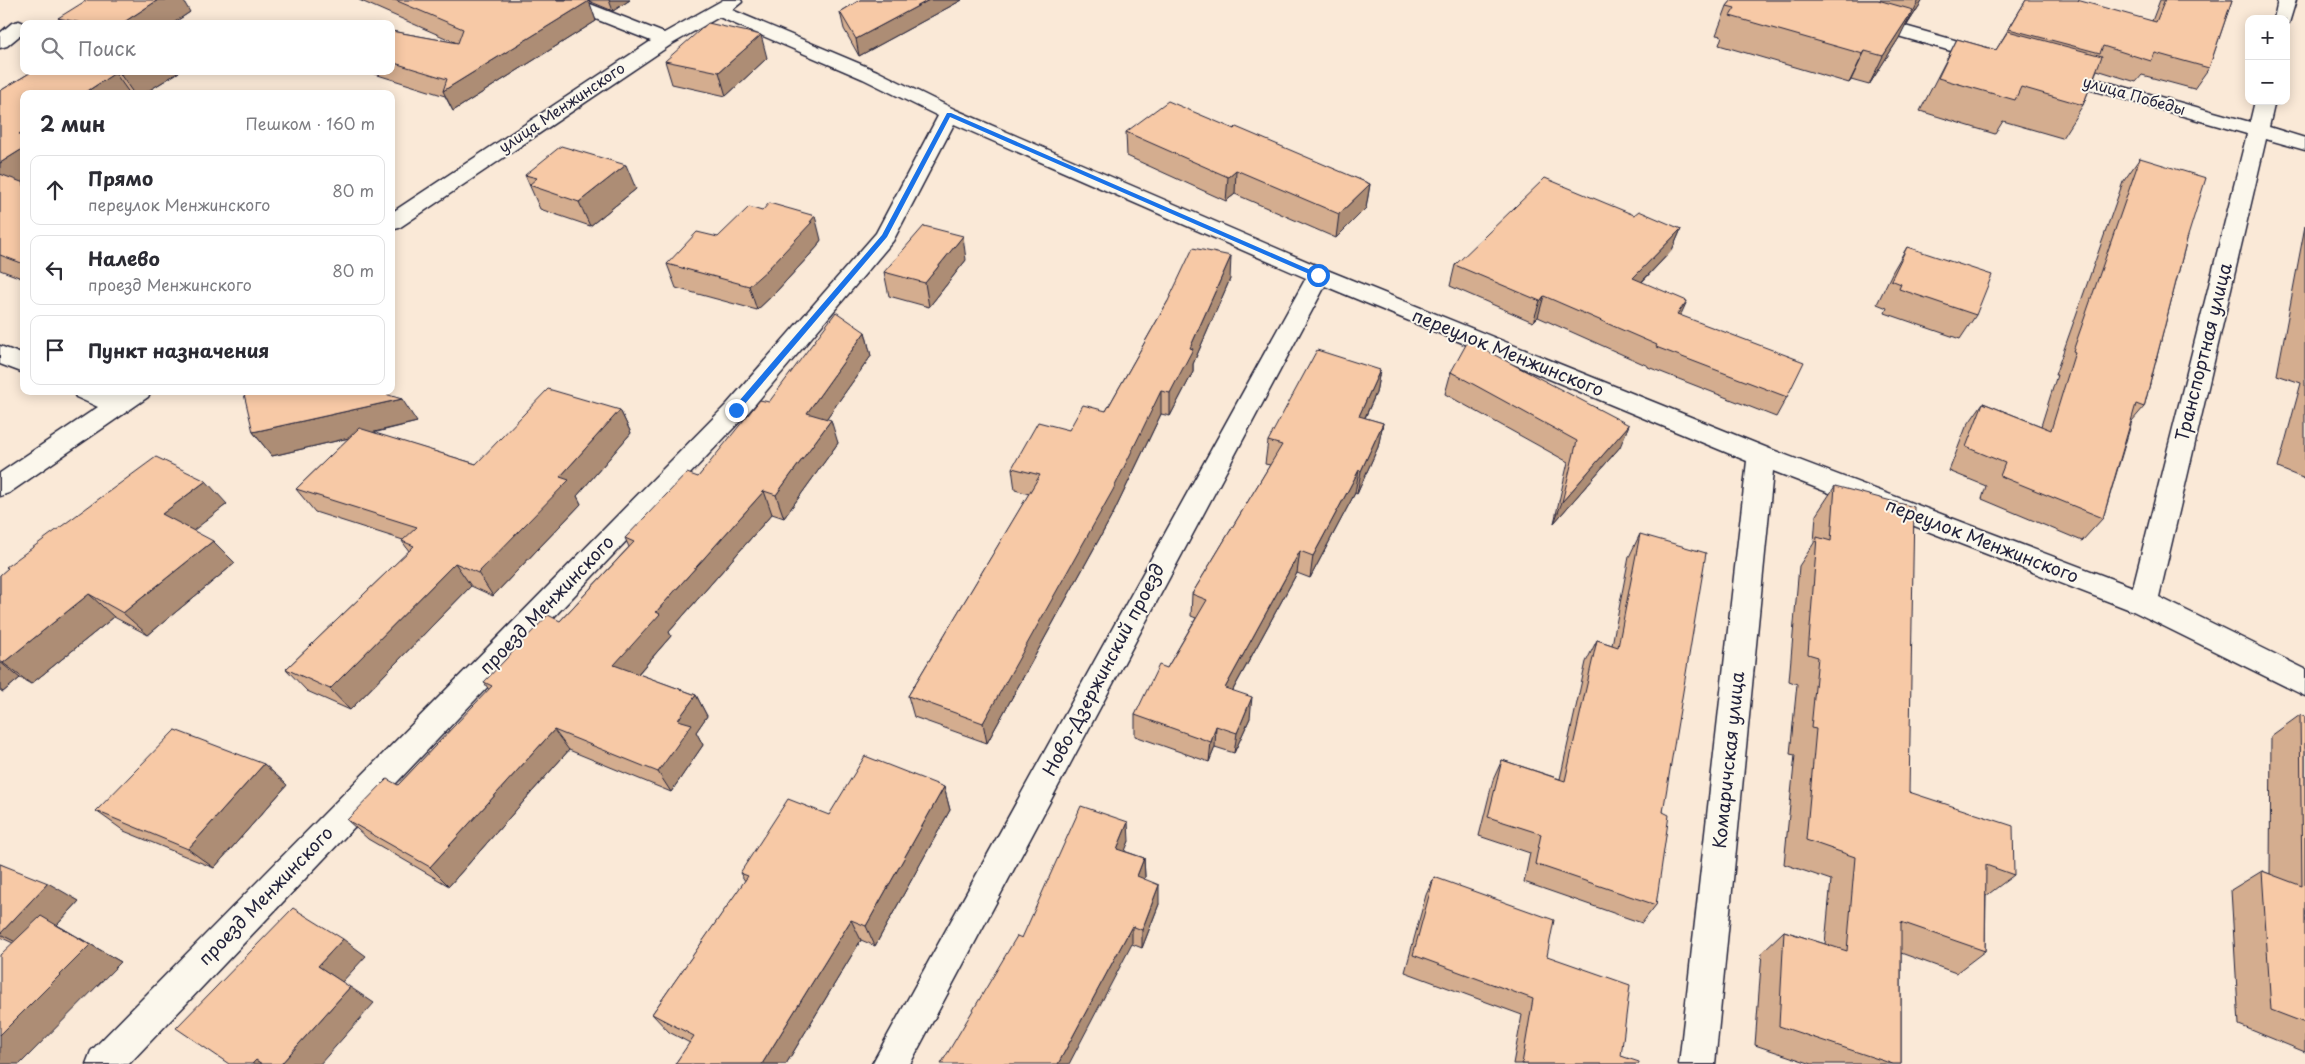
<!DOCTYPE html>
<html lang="ru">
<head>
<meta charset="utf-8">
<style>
	:root { --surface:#fff; --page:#f7f7f7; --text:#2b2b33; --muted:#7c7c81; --line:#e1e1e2 }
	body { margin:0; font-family:"Playpen Sans",sans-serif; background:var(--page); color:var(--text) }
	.controls { position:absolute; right:15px; top:15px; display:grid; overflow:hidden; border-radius:10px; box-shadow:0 2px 12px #0003 }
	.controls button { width:45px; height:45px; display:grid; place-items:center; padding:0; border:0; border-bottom:1px solid var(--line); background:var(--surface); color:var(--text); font:25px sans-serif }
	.stop { position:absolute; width:15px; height:15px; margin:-11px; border:4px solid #1a73e8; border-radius:50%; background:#fff }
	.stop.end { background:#1a73e8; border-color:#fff; box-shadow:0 1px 5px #0008 }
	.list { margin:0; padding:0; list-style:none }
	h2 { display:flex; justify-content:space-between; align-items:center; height:65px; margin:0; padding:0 20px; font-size:21px }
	h2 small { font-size:16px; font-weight:400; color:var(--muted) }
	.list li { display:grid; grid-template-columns:32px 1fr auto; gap:15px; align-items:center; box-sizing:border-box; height:70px; margin:0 10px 10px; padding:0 10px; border:1px solid var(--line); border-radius:10px }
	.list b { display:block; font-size:19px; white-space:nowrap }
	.list p { margin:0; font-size:16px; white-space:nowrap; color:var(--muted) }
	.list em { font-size:16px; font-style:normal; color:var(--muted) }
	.icon { flex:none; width:28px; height:28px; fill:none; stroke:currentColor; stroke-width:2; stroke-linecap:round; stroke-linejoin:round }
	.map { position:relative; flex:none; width:2305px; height:1064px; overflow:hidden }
	.search { position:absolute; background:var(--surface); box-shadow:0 2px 12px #0003; left:20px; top:20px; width:375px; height:55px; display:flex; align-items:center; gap:12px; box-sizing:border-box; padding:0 18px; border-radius:10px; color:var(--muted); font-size:19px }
	.panel { position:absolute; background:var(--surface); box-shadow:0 2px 12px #0003; left:20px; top:90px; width:375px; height:305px; border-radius:10px }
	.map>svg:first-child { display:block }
</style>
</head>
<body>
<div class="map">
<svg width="2305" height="1064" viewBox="0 0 2305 1064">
	<rect width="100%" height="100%" fill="#fae9d7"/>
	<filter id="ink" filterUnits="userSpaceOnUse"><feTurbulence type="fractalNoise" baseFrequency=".02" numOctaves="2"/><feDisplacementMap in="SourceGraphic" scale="10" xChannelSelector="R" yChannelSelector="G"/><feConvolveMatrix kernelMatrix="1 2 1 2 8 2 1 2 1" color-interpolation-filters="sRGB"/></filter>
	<g filter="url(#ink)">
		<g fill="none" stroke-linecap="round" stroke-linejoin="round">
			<g stroke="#22223b" stroke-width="3">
				<g id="minor">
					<path d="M555 0H580L664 33 723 0H741L742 2 732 10 877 71 956 110 1327 270 1770 449 2133 587 2247 134 2049 78 2046 74 2049 70 2056 68 2250 122 2255 101H2275L2269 127 2305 138V150L2266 139 2159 597 2305 669V696L2133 611 1773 471 1715 1064H1679L1747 461 1325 286 910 1064H872L1306 278 954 124 893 241 745 416 129 1064H86L91 1051 727 404 876 233 938 116 863 79 719 17 672 44 399 228 391 230V213L651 41 558 4Z"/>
					<path d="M2278 0H2296L2289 23 2286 24V19H2274Z"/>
					<path d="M1866 15 1997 52 2000 56 1997 60 1990 62 1859 25 1857 21 1859 17Z"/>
					<path d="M19 21 26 24H24V32L7 46 0 48V33L12 23Z"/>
					<path d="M0 346 24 355V373L0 364Z"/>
					<path d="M73 391H109L116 394 121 391H151L148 397 9 493 0 496V473L98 407 76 397Z"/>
				</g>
			</g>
			<use href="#minor" fill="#fbf7ec" fill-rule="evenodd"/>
		</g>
		<g fill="#d4ad8f" stroke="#22223b">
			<path d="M359 0H630L613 11 589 1 596 21 453 111 445 96 365 71H391V31L457 43Z"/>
			<path d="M860 0H962L859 56 844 29 840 12Z"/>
			<path d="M1732 0H1923L1907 25H1905L1899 38 1869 85 1851 80 1849 83 1719 45 1722 36 1716 35 1727 6Z"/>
			<path d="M2026 0 2152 21 2160 0H2232L2209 68 2194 89 2142 75 2136 82 2097 70 2083 105 2062 138 2003 121 1995 134 1920 111 1957 39 1996 50Z"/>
			<path d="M190 12 172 24H62L58 18Z"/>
			<path d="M767 58 726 96 672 84 665 61Z"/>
			<path d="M33 71 179 72 143 94H24V279L0 270V91Z"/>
			<path d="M1234 129 1370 184 1366 208 1336 238 1235 194 1226 201 1127 156 1126 132Z"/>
			<path d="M2140 158 2187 239 2144 407 2132 421 2103 518 2082 541 1982 499 1986 486 1949 471 1966 427 1983 403 2041 426 2057 375H2055L2123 182Z"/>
			<path d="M525 175 636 189 590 226 540 209Z"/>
			<path d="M1634 215 1681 229 1672 250 1642 282 1681 316 1787 397 1776 417 1648 367V366L1538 317 1533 322 1450 286 1455 265Z"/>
			<path d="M2305 226V479L2278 468 2301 383 2277 375Z"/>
			<path d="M718 237 821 240 818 244V246L775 293 757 310 676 288 667 264Z"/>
			<path d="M1907 247 1976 315 1960 339 1885 313 1887 308 1877 304 1893 271Z"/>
			<path d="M966 260 929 307 889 296 884 272Z"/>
			<path d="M1230 279 1193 364V372L1170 416 1161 414 1114 512 987 743 914 717 908 696 1029 494 1015 490 1012 468 1069 430 1106 411 1168 301Z"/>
			<path d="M865 332 871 356 826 419 838 443 784 518 772 514 669 632 671 636 638 674 696 695 707 716 696 732 703 745 671 792 569 750 449 886 368 839 347 820 398 785 489 690 484 682 560 621 629 547 625 538 698 477 769 402Z"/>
			<path d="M1380 370 1376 393 1365 418 1383 423 1378 447 1357 494 1355 493 1310 578 1297 573 1233 690 1250 718 1234 753 1215 747 1209 762 1135 736V715L1167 668 1196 618 1191 616 1192 594 1270 465 1265 464 1268 441Z"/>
			<path d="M1451 372 1620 447 1554 523 1568 462 1445 394Z"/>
			<path d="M620 410 631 433 577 496 581 504 493 596 471 586 350 710 307 691 286 669 409 551 402 541 403 540 315 512 296 489 349 438 272 456 253 432 417 422 373 433 476 464Z"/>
			<path d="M1835 486 1909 792 2014 875 1986 896 1985 951 1956 973 1901 953V1064H1812L1755 1045 1762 952 1784 931 1825 944 1831 880 1784 864 1795 755 1790 754 1797 684 1789 681 1799 566 1814 543 1816 515Z"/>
			<path d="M227 504 193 530 235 563 148 635 114 617 31 684 20 678 3 692 0 690V575L8 569 6 567Z"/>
			<path d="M1640 534 1663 812 1656 905 1642 923 1524 882 1530 853 1479 836 1493 780 1502 760 1560 779 1586 662 1597 640 1612 645 1629 557Z"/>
			<path d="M2300 715 2305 717V1052L2239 1025 2231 890 2262 871 2270 874 2271 736Z"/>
			<path d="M264 764 287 785 214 868 124 831 96 811Z"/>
			<path d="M944 787 950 810 875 946 861 940 786 1064H675L690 1043 669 1032 652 1014 745 881 740 873 829 815Z"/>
			<path d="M1129 841 1124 851 1144 858 1145 877 1144 879 1159 904 1142 948 1132 944 1022 938Z"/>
			<path d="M0 864 79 901 57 925 121 962 13 943 0 937Z"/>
			<path d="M1434 877 1547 956 1621 1056 1639 1064H1513L1522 1015 1405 972 1426 895Z"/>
		</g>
		<g fill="#ad8d74" stroke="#22223b">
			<path d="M158 0H183L190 12 172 24H121Z"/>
			<path d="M609 0H630L613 11Z"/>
			<path d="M929 0H962L859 56 856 39Z"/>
			<path d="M1919 0H1923L1907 25Z"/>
			<path d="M589 1 596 21 453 111 443 91Z"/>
			<path d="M1913 10 1899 38 1869 85 1883 56Z"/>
			<path d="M761 35 767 58 726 96 719 72Z"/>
			<path d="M1865 51 1851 80 1849 83 1863 54Z"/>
			<path d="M126 71H179V72L143 94H134L120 74Z"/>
			<path d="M115 73 130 94H83Z"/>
			<path d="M24 148V184L0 182V163Z"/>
			<path d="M626 165 636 189 590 226 579 202Z"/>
			<path d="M1236 170 1235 194 1226 201 1228 177Z"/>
			<path d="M1370 184 1366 208 1336 238 1339 214Z"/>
			<path d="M815 216 821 240 818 244V246L775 293 757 310 749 286Z"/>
			<path d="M1681 229 1672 250 1625 299 1633 278Z"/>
			<path d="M963 236 966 260 929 307 925 283Z"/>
			<path d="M1231 256 1230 279 1193 364V372L1170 416V393Z"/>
			<path d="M1544 296 1538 317 1533 322 1540 301Z"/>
			<path d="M1687 301 1678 321 1677 314Z"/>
			<path d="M865 332 871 356 814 436 807 413Z"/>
			<path d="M1380 370 1376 393 1355 439 1359 416Z"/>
			<path d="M1161 391V414L1114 512 987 743 983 723Z"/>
			<path d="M402 399 417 422 272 456 253 432Z"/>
			<path d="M620 410 631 433 577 496 581 504 493 596 478 573 560 477Z"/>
			<path d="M831 420 838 443 784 518 776 495Z"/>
			<path d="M1383 423 1378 447 1357 494 1361 471Z"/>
			<path d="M1629 425 1620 447 1554 523 1562 502Z"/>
			<path d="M1359 470 1355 493 1310 578 1313 556Z"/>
			<path d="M206 481 227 504 184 538 162 514Z"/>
			<path d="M764 491 772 514 669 632 671 636 627 686 614 665 656 612Z"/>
			<path d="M213 541 235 563 148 635 123 613Z"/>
			<path d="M1300 551 1297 573 1223 708 1225 688Z"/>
			<path d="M455 563 471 586 350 710 330 689Z"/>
			<path d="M89 594 114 617 31 684 3 663Z"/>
			<path d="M0 662 20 678 3 692 0 690Z"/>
			<path d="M696 695 707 716 696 732 703 745 671 792 658 772 678 720Z"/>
			<path d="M1252 697 1250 718 1234 753 1237 733Z"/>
			<path d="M1216 726 1215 747 1209 762 1211 742Z"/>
			<path d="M554 730 569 750 449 886 430 867Z"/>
			<path d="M264 764 287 785 214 868 188 849Z"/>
			<path d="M944 787 950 810 875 946 866 926Z"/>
			<path d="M1128 822 1129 841 1118 868 1117 849Z"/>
			<path d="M1144 858 1145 877 1137 895V876Z"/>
			<path d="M48 883 79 901 57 925 121 962 20 1064H0V1035L33 951 0 934Z"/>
			<path d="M1159 885V904L1142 948V930Z"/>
			<path d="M851 920 861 940 786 1064H762Z"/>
			<path d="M1132 926V944L1069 1064H1058Z"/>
			<path d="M343 939 366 956 342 982 318 966Z"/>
			<path d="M350 987 374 1003 320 1064H281Z"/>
			<path d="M256 1060 263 1064H252Z"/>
		</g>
		<g fill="#f7c9a6" stroke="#22223b">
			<path d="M87 0H158L121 24H87L58 18Z"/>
			<path d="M395 0H586L589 1 443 91 447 79 391 62V31L458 43 463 29Z"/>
			<path d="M860 0H929L856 39 840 12Z"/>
			<path d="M1732 0H1878L1913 10 1883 56 1865 51 1863 54 1730 16 1735 8 1727 6Z"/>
			<path d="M2026 0H2077L2156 22 2165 0H2232L2209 68 2155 53 2151 61 2103 46 2100 53 2009 29Z"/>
			<path d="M708 23 761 35 719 72 665 61Z"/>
			<path d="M2008 31 2102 56 2083 105 2021 87 2015 100 1938 78 1957 39 1996 50Z"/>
			<path d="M33 71H126L120 74 115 73 83 94H24V131L19 134 24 135V148L0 163V91Z"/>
			<path d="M1168 101 1234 129 1236 127 1370 184 1339 214 1236 170 1228 177 1126 132Z"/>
			<path d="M561 146 626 165 579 202 529 185 537 178 525 175Z"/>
			<path d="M2140 158 2206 178 2187 239 2144 407 2136 404 2103 518 2000 476 2005 463 1966 447 1983 403 2051 430 2075 352 2073 351Z"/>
			<path d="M0 174 24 183V264L0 255Z"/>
			<path d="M1545 178 1634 215 1639 211 1681 229 1633 278 1687 301 1677 314 1804 362 1787 397 1656 347 1657 345 1544 296 1540 301 1455 265Z"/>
			<path d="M769 203 815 216 810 222H812L768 269 749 286 667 264 697 232 718 237 749 207 762 211Z"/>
			<path d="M924 226 963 236 925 283 884 272Z"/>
			<path d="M1907 247 1992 275 1976 315 1899 289 1901 284 1891 280Z"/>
			<path d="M1193 248 1231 256 1190 348 1193 349 1170 393 1161 391 1113 490 983 723 908 696 1040 475 1012 468 1038 422 1069 430 1083 405 1106 411 1168 301Z"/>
			<path d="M836 312 865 332 807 413 831 420 776 495 764 491 656 612 660 614 614 665 696 695 678 720 692 724 658 772 554 730 430 867 347 820 387 779 398 785 492 686 484 682 548 615 560 621 634 542 625 538 687 473 698 477 760 400 769 402Z"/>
			<path d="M1468 341 1629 425 1562 502 1577 441 1451 372Z"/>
			<path d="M1317 350 1380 370 1359 416 1383 423 1361 471 1359 470 1313 556 1300 551 1225 688 1252 697 1237 733 1216 726 1211 742 1135 715 1159 665 1167 668 1207 600 1192 594 1282 445 1268 441Z"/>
			<path d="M548 389 620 410 560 477 569 480 478 573 455 563 330 689 286 669 414 546 402 541 417 527 296 489 359 428 476 464Z"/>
			<path d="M248 391H375L402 399 253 432 244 394Z"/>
			<path d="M156 457 206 481 162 514 213 541 123 613 89 594 3 663 0 661V575L8 568 6 567Z"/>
			<path d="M1835 486 1914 507 1909 792 2013 826 2014 875 1986 865 1985 951 1901 922V1064H1893L1779 1026 1784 931 1847 951 1855 857 1806 840 1816 729 1811 728 1818 657 1808 654 1817 537 1831 541Z"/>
			<path d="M1640 534 1706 553 1663 812 1669 815 1656 905 1535 864 1541 834 1488 817 1502 760 1565 781 1597 640 1618 647Z"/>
			<path d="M2300 715 2305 717V1023L2271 1010 2262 871 2302 886Z"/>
			<path d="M175 730 264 764 188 849 96 811Z"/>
			<path d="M865 756 944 787 866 926 851 920 762 1064H675L694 1036 652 1014 748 876 740 873 788 799 829 815Z"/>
			<path d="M1081 806 1128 822 1117 849 1144 858 1137 876 1159 885 1142 930 1132 926 1058 1064H941L1017 936 1022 938Z"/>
			<path d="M0 864 48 883 0 934Z"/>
			<path d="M1434 877 1554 920 1547 956 1630 985 1621 1056 1639 1062V1064H1522L1533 999 1413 955Z"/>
			<path d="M293 908 343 939 318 966 350 987 281 1064H262L256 1060 252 1064H229L176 1028Z"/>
			<path d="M41 916 90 945 0 1035V955Z"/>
		</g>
	</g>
	<path fill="#1a73e8" d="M947 113H951L1322 275 1316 277 950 117 887 237 738 412H733V408L882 235Z"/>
	<g text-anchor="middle" stroke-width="4" stroke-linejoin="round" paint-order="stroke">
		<g font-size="15" fill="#22223b" stroke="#fbf7ec">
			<text transform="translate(2134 96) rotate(16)" y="5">улица Победы</text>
			<text transform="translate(562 108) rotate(-34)" y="5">улица Менжинского</text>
		</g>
		<g font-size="18" fill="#22223b" stroke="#fbf7ec">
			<text transform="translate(2204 352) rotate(-76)" y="6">Транспортная улица</text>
			<text transform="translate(1508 353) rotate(22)" y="6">переулок Менжинского</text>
			<text transform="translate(1982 541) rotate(21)" y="6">переулок Менжинского</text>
			<text transform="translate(547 605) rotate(-46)" y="6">проезд Менжинского</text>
			<text transform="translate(1104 670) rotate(-62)" y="6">Ново-Дзержинский проезд</text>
			<text transform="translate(1729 760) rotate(-84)" y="6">Комаричская улица</text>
			<text transform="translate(266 896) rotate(-46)" y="6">проезд Менжинского</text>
		</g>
	</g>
</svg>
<div class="controls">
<button>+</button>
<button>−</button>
</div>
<div class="stop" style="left:1318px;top:275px"></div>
<div class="stop end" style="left:736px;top:410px"></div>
<div class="search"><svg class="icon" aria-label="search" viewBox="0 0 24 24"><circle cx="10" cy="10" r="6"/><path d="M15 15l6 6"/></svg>Поиск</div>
<section class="panel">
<h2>2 мин<small>Пешком · 160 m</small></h2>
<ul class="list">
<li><svg class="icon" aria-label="ahead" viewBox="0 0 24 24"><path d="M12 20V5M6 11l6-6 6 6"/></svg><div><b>Прямо</b><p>переулок Менжинского</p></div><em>80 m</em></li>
<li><svg class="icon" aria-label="left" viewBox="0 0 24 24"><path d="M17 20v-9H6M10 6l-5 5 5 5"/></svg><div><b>Налево</b><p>проезд Менжинского</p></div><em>80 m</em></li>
<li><svg class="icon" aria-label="arrive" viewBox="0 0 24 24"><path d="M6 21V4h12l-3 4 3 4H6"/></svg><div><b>Пункт назначения</b></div></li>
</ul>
</section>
</div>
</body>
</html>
